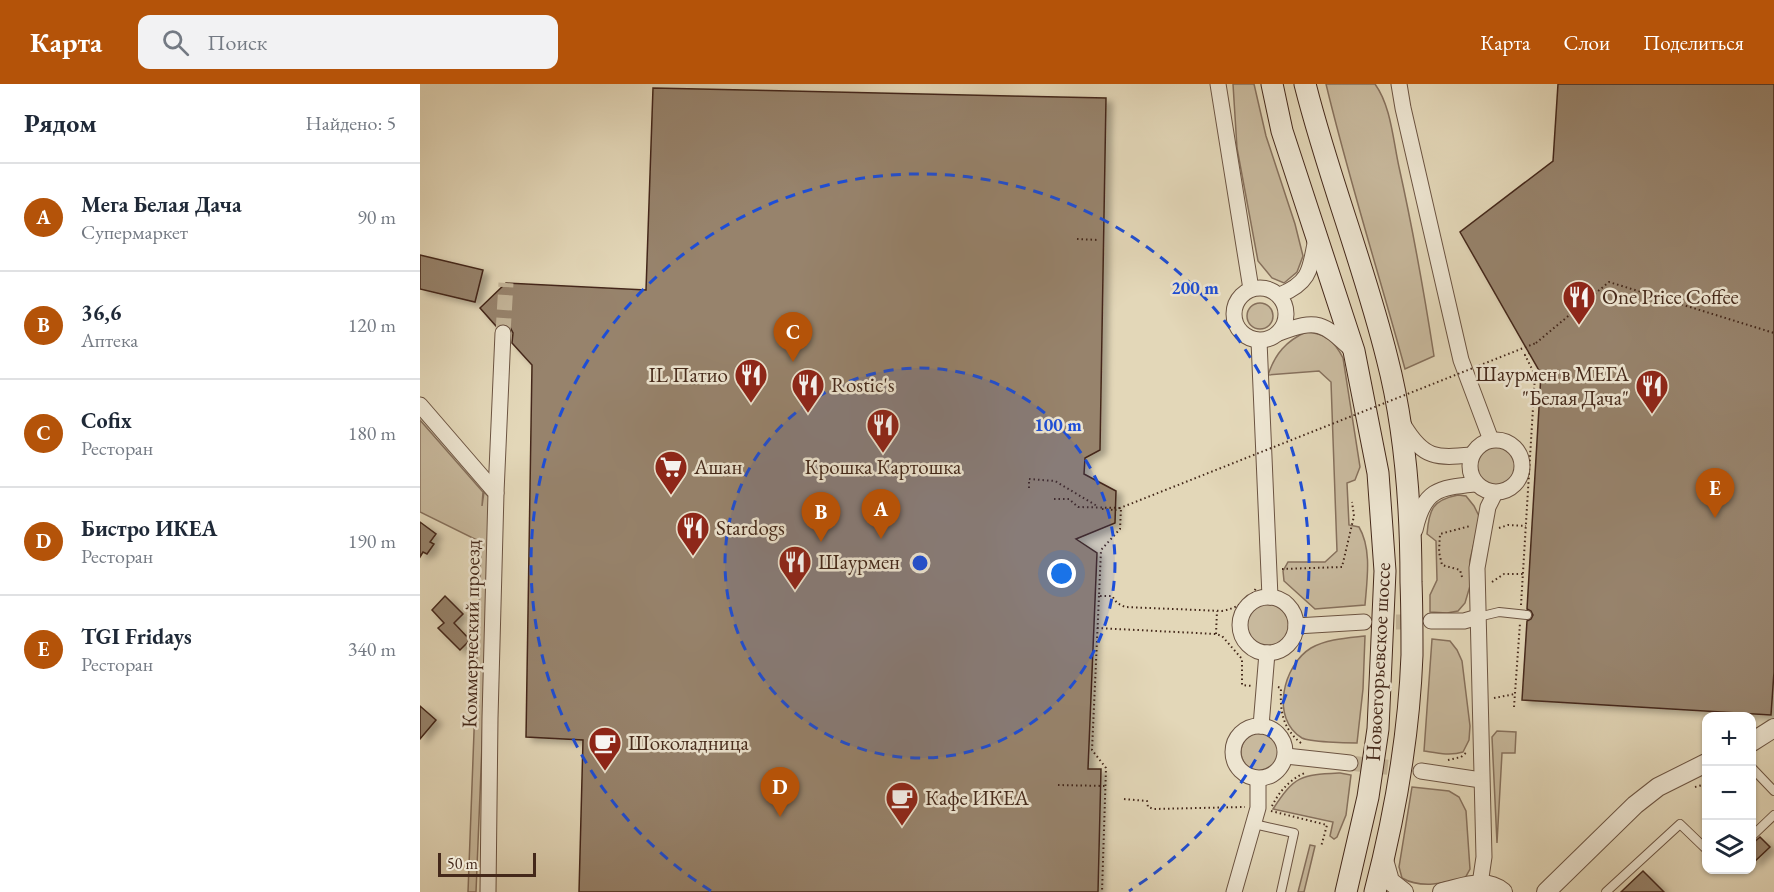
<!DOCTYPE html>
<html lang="ru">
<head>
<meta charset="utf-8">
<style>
	:root { --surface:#fff; --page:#f2f2f3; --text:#1f2937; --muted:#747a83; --line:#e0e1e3; --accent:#b45309 }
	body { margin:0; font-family:"EB Garamond",serif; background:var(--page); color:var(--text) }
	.controls { position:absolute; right:18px; bottom:18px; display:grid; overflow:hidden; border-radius:12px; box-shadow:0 2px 4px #0004 }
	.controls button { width:54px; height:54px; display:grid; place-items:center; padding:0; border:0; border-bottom:2px solid var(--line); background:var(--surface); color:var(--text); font:30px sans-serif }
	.scale { position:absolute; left:18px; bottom:15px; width:98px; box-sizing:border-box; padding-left:6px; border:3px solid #44281a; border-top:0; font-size:16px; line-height:21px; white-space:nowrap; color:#44281a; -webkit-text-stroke:4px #ede5d1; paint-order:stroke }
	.you { position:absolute; left:642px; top:490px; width:21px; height:21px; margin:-15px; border:4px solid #fff; border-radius:50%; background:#1a73e8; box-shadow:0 0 0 9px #1a73e833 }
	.badge { display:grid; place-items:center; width:39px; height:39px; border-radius:50%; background:var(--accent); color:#fff; font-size:20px; font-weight:700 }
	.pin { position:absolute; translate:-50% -50px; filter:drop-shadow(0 2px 3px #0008) }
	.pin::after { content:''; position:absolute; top:32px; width:21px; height:18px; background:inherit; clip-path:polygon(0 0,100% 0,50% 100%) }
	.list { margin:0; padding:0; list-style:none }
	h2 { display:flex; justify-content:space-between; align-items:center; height:78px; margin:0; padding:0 24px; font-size:26px }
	h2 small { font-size:20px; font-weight:400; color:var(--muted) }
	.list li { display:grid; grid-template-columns:39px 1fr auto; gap:18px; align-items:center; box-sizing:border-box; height:108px; padding:0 24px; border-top:2px solid var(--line) }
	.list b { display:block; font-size:22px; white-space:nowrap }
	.list p { margin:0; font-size:20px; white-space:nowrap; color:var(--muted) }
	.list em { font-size:20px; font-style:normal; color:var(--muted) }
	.icon { flex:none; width:33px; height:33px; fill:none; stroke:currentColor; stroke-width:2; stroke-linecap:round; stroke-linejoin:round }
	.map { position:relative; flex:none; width:1354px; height:808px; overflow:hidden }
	header { display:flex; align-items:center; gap:36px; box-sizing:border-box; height:84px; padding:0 30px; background:var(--accent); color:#fff }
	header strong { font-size:28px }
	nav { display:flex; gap:33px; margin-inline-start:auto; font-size:21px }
	.search { width:420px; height:54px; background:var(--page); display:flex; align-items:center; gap:15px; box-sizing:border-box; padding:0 21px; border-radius:12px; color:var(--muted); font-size:22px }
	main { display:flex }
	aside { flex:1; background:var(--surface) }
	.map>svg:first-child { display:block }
</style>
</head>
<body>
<header>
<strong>Карта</strong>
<div class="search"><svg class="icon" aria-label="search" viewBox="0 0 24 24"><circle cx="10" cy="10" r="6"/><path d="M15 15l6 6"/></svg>Поиск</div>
<nav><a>Карта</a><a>Слои</a><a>Поделиться</a></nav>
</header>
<main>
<aside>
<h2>Рядом<small>Найдено: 5</small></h2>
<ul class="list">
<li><span class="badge">A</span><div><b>Мега Белая Дача</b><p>Супермаркет</p></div><em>90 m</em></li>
<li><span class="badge">B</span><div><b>36,6</b><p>Аптека</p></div><em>120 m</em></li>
<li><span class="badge">C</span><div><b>Cofix</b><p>Ресторан</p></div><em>180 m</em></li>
<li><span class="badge">D</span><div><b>Бистро ИКЕА</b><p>Ресторан</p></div><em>190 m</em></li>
<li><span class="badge">E</span><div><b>TGI Fridays</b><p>Ресторан</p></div><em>340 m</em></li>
</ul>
</aside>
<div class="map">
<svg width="1354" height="808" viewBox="0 0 1354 808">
	<defs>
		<filter id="shadow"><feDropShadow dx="6" dy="4" stdDeviation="3" flood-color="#0004"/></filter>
	</defs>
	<rect width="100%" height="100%" fill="#e3d7b8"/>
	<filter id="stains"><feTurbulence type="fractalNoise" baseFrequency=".00333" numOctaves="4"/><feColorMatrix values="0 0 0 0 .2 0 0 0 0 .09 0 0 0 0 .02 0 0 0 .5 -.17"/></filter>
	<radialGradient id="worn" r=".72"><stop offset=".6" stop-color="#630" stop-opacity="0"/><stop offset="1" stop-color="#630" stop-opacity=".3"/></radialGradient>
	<g fill="#c8b99d" stroke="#86705c" stroke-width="1.5">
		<path d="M813 0H834L846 52 875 140 883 172 877 188 864 199 852 194 838 177 817 64Z"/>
		<path d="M906 0H955C971 22 973 56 979 83 993 146 1004 208 1014 272L985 285C959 190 929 96 906 0Z"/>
		<circle cx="840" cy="232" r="13"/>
		<path d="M886 248C906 249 915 258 923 274L940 383 935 396 927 399 929 441 939 443C952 465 947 496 945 521L895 525 864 497 863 487 868 478H905L917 467 911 298 899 287 848 291C855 270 866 257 886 248Z"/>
		<path d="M0 336 63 408 62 422 64 408 72 416 56 808H48L61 462 59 457 0 428Z"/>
		<circle cx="1076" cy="382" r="21"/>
		<path d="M1038 411 1046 412 1054 422 1060 434 1050 476V502L1045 519 1038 527 1027 529 1010 528V511L1017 496 1016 457 1007 450C1009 426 1012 416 1038 411Z"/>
		<circle cx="848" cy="541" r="21"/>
		<path d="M945 552 943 605 937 659C926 659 890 658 882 654 850 635 863 581 891 564 907 555 927 554 945 552Z"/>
		<path d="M1012 555 1030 557 1037 566 1042 577 1050 642 1049 656 1043 668C1030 672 1017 669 1004 667Z"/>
		<path d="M1077 647 1096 648 1095 669H1082L1077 759 1072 653Z"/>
		<circle cx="840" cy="668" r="19"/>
		<path d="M920 689 931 691 926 731 917 753 914 755 910 752 913 738 853 725C875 691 881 691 920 689Z"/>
		<path d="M992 703 1029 707 1039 713 1046 727 1050 785 1045 794C1025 799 1001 805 982 794L979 783Z"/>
		<path d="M890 761 895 762 884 808H878Z"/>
	</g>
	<g fill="#97836c" stroke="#44281a" stroke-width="1.5" filter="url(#shadow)">
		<path d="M1138 0H1354V588L1351 631 1102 616 1107 537 1111 535 1113 531 1111 527 1107 525 1121 290 1040 148 1133 77Z"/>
		<path d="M233 4 686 14 680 366 665 374 664 390 696 407 695 439 656 455 677 469 668 685H681L678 808H159L163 656 106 653 112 281 92 259 93 249 89 241 83 239 76 242 60 224 86 199 226 206Z"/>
		<path d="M0 171 63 186 55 218 0 205Z"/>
		<path d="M0 438 16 450 10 458 14 460 7 470 3 468 0 473Z"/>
		<path d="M25 512 43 530 34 539 50 556 40 566 18 544 24 539 12 526Z"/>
		<path d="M0 622 16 636 0 655Z"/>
		<path d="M1340 753 1350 763 1332 780V760Z"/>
		<path d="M1223 787 1244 808H1201Z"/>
	</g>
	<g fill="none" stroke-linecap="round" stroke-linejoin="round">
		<g stroke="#c3b498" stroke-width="15" stroke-dasharray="15 8" stroke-linecap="butt">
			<path d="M83 249 86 199"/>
			<path d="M953 538H1001"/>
			<path d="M930 679 1001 687"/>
		</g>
		<g stroke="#6c5442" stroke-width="10">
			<g id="service">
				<path d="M1058 533 1079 528 1107 531"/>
				<path d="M1332 684 1354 707"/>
				<path d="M834 740 874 749 861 808"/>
				<path d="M1332 752 1354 731"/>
				<path d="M1186 808 1260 740 1286 765"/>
			</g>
		</g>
		<g stroke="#6c5442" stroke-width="17">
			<g id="minor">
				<path d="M798 0 831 205"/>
				<path d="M979 0 983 24 1041 276 1071 356"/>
				<circle cx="840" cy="230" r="26"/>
				<path d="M860 211C891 198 890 185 896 154"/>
				<path d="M859 249C898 234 903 239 932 266"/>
				<path d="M839 257 850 513"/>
				<path d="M0 321 76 409 70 634 68 808"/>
				<path d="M984 342C1004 375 1016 374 1052 371"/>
				<circle cx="1076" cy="382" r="26"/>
				<path d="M76 409 83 249"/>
				<path d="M995 446C1004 405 1018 404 1056 400"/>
				<circle cx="848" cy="541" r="28"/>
				<path d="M1011 537H1044L1058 533"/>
				<path d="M876 542 944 538"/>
				<circle cx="839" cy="668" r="26"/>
				<path d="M841 642 847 569"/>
				<path d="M866 672 930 679"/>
				<path d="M1001 687 1061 696"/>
				<path d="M1060 800 1064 773 1057 484 1068 423 1075 409"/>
				<path d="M814 808 838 724V695"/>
			</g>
		</g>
		<g stroke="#6c5442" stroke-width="20">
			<g id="tertiary">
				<path d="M1332 658 1354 644"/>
				<path d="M964 776 970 797 984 808"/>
				<path d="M1022 808C1042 804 1065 793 1083 808"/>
				<path d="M1126 808 1215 721 1238 703 1286 679"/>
			</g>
		</g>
		<g stroke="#44281a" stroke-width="23">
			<g id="secondary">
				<path d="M852 0 862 47 934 267 958 389 965 487 958 645 948 713 926 808"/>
				<path d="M885 0C908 92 944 181 967 274 986 347 991 423 991 498 992 523 992 547 992 571 989 651 975 731 955 808"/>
			</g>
		</g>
		<g stroke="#44281a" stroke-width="2" stroke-dasharray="1.5 3" stroke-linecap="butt">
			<path d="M657 155 679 156"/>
			<path d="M1116 259 1189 198 1354 249"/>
			<path d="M609 404V395L635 397 677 422"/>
			<path d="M634 415H649L658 423 701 424 700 445 681 466 679 512H692L697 519 705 523 802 527C817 524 829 517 836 504"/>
			<path d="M682 425 694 426"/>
			<path d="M1079 444 1088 441 1106 442"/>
			<path d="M862 485 922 483 934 432 932 418"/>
			<path d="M1042 493 1040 486 1022 481 1019 468 1020 450 1050 442"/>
			<path d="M1072 498 1084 490H1103"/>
			<path d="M679 512 672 666 686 684 682 808"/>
			<path d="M1101 521 1115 291 1105 271 1109 269"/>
			<path d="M677 544 796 550 802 552 822 575V601L832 602"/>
			<path d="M796 550 797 527"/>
			<path d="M858 603 861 604C860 627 862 644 882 660"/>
			<path d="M1074 614 1095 610"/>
			<path d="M1094 623 1100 539"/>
			<path d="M1028 676 1041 673 1047 668"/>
			<path d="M638 701 685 702"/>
			<path d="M1275 703 1286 700"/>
			<path d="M704 715 727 717 728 723 734 725 825 723"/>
			<path d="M852 722C859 708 870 695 885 689"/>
			<path d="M851 727 907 741 901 763"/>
		</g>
		<use href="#service" stroke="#ede5d1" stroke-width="8"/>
		<use href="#minor" stroke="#ede5d1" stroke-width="15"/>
		<use href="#tertiary" stroke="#ede5d1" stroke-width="18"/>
		<use href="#secondary" stroke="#ede5d1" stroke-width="21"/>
		<path stroke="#44281a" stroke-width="2" stroke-dasharray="1.5 3" stroke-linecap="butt" d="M695 426 1116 259"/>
	</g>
	<circle cx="500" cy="479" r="195" fill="#1d4ed8" fill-opacity=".12"/>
	<g fill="none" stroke="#1d4ed8" stroke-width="3" stroke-dasharray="10 8">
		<circle cx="500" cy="479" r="195"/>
		<path d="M291 807A389 389 0 1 1 709 807"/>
	</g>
	<defs>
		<g id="restaurant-pin" transform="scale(1.725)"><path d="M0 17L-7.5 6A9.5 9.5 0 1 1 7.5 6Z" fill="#8f2418" stroke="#ede5d1"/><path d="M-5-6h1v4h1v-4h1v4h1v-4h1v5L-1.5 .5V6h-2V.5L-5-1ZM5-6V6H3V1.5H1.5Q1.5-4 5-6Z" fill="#fff"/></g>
		<g id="supermarket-pin" transform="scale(1.725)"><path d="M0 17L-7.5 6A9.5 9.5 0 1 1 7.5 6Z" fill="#8f2418" stroke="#ede5d1"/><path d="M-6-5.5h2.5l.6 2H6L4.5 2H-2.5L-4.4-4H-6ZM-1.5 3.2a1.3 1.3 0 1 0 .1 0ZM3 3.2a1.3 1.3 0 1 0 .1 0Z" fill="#fff"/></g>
		<g id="cafe-pin" transform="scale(1.725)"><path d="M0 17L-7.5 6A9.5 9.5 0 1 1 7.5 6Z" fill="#8f2418" stroke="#ede5d1"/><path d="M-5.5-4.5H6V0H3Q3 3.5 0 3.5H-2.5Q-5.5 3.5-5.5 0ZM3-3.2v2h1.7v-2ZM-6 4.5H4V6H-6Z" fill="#fff"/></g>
	</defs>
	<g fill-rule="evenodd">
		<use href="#restaurant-pin" x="1159" y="213"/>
		<use href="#restaurant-pin" x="331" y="291"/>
		<use href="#restaurant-pin" x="388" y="301"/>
		<use href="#restaurant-pin" x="1232" y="302"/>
		<use href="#restaurant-pin" x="463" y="341"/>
		<use href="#supermarket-pin" x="251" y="383"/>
		<use href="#restaurant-pin" x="273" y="444"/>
		<use href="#restaurant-pin" x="375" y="478"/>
		<use href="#cafe-pin" x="185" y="659"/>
		<use href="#cafe-pin" x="482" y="714"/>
	</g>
	<g text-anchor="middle" stroke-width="5" stroke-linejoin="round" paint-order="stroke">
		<g font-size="21" fill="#44281a" stroke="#ede5d1" text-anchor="start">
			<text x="1182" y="220">One Price Coffee</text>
			<text x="1209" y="297" text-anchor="end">Шаурмен в МЕГА<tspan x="1209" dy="24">"Белая Дача"</tspan></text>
			<text x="308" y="298" text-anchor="end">IL Патио</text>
			<text x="411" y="308">Rostic's</text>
			<text x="274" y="390">Ашан</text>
			<text x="463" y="390" text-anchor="middle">Крошка Картошка</text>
			<text x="296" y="451">Stardogs</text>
			<text x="398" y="485">Шаурмен</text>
			<text x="208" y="666">Шоколадница</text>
			<text x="505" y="721">Кафе ИКЕА</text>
		</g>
		<g font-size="21" fill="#44281a" stroke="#ede5d1">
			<text transform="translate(51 550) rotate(-89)" y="7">Коммерческий проезд</text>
			<text transform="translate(958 578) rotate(-87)" y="7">Новоегорьевское шоссе</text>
		</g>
	</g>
	<circle cx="500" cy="479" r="9" fill="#1d4ed8" stroke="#ede5d1" stroke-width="3"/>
	<g font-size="18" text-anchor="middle" font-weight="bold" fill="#1d4ed8" stroke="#ede5d1" stroke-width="5" stroke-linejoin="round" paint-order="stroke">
		<text x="775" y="210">200 m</text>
		<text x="638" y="347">100 m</text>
	</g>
	<rect width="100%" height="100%" filter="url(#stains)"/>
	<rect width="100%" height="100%" fill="url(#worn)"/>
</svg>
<div class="controls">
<button>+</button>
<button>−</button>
<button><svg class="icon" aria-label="layers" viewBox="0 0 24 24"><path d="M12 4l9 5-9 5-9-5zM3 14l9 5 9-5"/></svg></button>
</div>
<div class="scale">50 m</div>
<div class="you"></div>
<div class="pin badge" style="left:461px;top:455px">A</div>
<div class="pin badge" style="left:401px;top:458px">B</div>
<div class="pin badge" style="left:373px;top:278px">C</div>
<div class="pin badge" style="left:360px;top:733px">D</div>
<div class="pin badge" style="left:1295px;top:434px">E</div>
</div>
</main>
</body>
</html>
